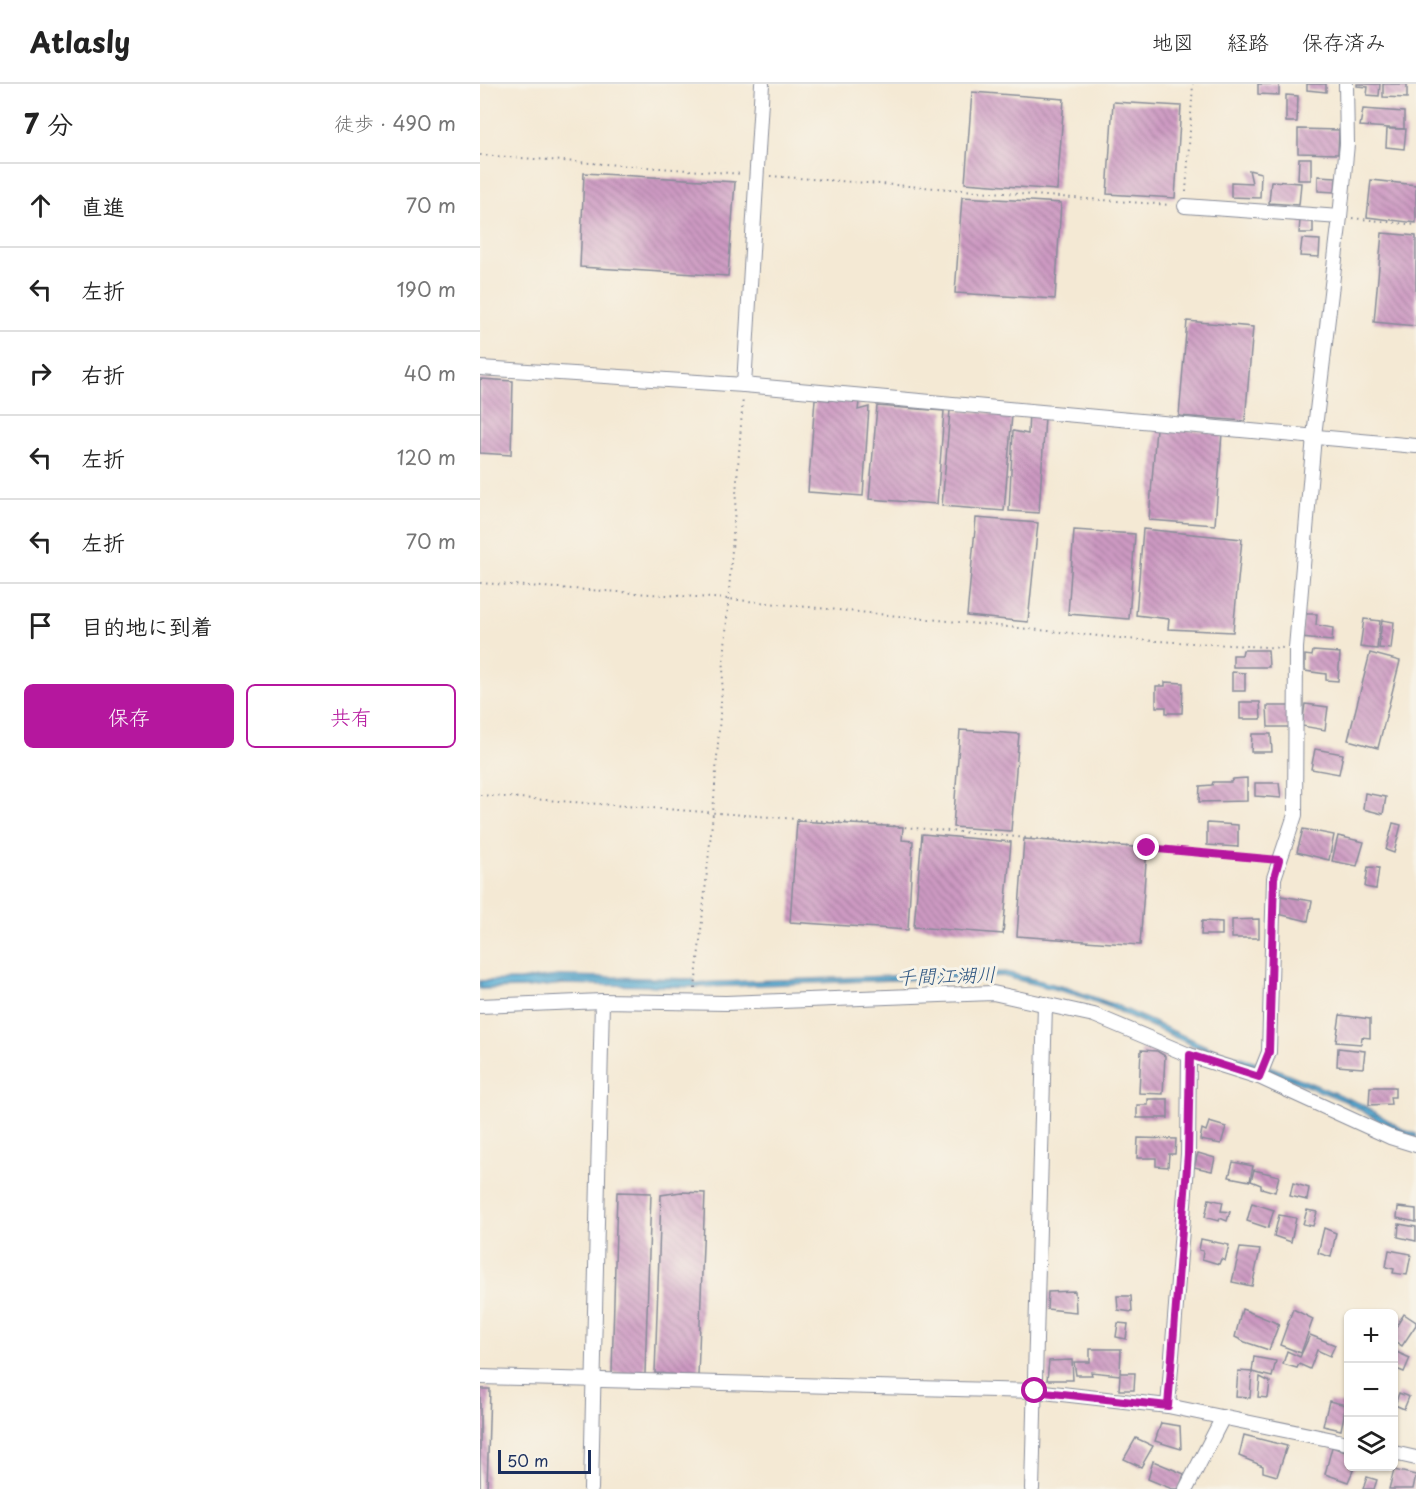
<!DOCTYPE html>
<html lang="ja">
<head>
<meta charset="utf-8">
<style>
	:root { --surface:#fff; --page:#f2f2f2; --text:#222; --muted:#767676; --line:#e0e0e0; --accent:#b5179e }
	body { margin:0; font-family:"Playpen Sans","Klee One",sans-serif; background:var(--page); color:var(--text) }
	.controls { position:absolute; right:18px; bottom:18px; display:grid; overflow:hidden; border-radius:9px; box-shadow:0 2px 4px #0004 }
	.controls button { width:54px; height:54px; display:grid; place-items:center; padding:0; border:0; border-bottom:2px solid var(--line); background:var(--surface); color:var(--text); font:30px sans-serif }
	.scale { position:absolute; left:18px; bottom:15px; width:93px; box-sizing:border-box; padding-left:6px; border:3px solid #1b2f5e; border-top:0; font-size:16px; line-height:21px; white-space:nowrap; color:#1b2f5e; -webkit-text-stroke:4px #f7f3e8; paint-order:stroke }
	.stop { position:absolute; width:18px; height:18px; margin:-14px; border:4px solid #b5179e; border-radius:50%; background:#fff }
	.stop.end { background:#b5179e; border-color:#fff; box-shadow:0 2px 6px #0008 }
	.list { margin:0; padding:0; list-style:none }
	h2 { display:flex; justify-content:space-between; align-items:center; height:78px; margin:0; padding:0 24px; font-size:26px }
	h2 small { font-size:20px; font-weight:400; color:var(--muted) }
	.list li { display:grid; grid-template-columns:39px 1fr auto; gap:18px; align-items:center; box-sizing:border-box; height:84px; padding:0 24px; border-top:2px solid var(--line) }
	.list b { display:block; font-size:22px; white-space:nowrap }
	.list em { font-size:20px; font-style:normal; color:var(--muted) }
	.actions { display:flex; gap:12px; padding:18px 24px }
	.actions a { flex:1; padding:14px 0; border:2px solid var(--accent); border-radius:9px; text-align:center; font-size:21px; color:var(--accent) }
	.actions .main { background:var(--accent); color:#fff }
	.icon { flex:none; width:33px; height:33px; fill:none; stroke:currentColor; stroke-width:2; stroke-linecap:round; stroke-linejoin:round }
	.map { position:relative; flex:none; width:936px; height:1405px; overflow:hidden }
	header { display:flex; align-items:center; gap:36px; box-sizing:border-box; height:84px; padding:0 30px; background:var(--surface); border-bottom:2px solid var(--line) }
	header strong { font-size:28px }
	nav { display:flex; gap:33px; margin-inline-start:auto; font-size:21px }
	main { display:flex }
	aside { flex:1; background:var(--surface) }
	.map>svg:first-child { display:block }
</style>
</head>
<body>
<header>
<strong>Atlasly</strong>
<nav><a>地図</a><a>経路</a><a>保存済み</a></nav>
</header>
<main>
<aside>
<h2>7 分<small>徒歩 · 490 m</small></h2>
<ul class="list">
<li><svg class="icon" aria-label="ahead" viewBox="0 0 24 24"><path d="M12 20V5M6 11l6-6 6 6"/></svg><div><b>直進</b></div><em>70 m</em></li>
<li><svg class="icon" aria-label="left" viewBox="0 0 24 24"><path d="M17 20v-9H6M10 6l-5 5 5 5"/></svg><div><b>左折</b></div><em>190 m</em></li>
<li><svg class="icon" aria-label="right" viewBox="0 0 24 24"><path d="M7 20v-9h11M14 6l5 5-5 5"/></svg><div><b>右折</b></div><em>40 m</em></li>
<li><svg class="icon" aria-label="left" viewBox="0 0 24 24"><path d="M17 20v-9H6M10 6l-5 5 5 5"/></svg><div><b>左折</b></div><em>120 m</em></li>
<li><svg class="icon" aria-label="left" viewBox="0 0 24 24"><path d="M17 20v-9H6M10 6l-5 5 5 5"/></svg><div><b>左折</b></div><em>70 m</em></li>
<li><svg class="icon" aria-label="arrive" viewBox="0 0 24 24"><path d="M6 21V4h12l-3 4 3 4H6"/></svg><div><b>目的地に到着</b></div></li>
</ul>
<div class="actions"><a class="main">保存</a><a>共有</a></div>
</aside>
<div class="map">
<svg width="936" height="1405" viewBox="0 0 936 1405">
	<defs>
		<pattern id="water-rules" width="6" height="5" patternUnits="userSpaceOnUse" patternTransform="scale(1.5)"><rect width="6" height="5" fill="#58add4"/><path d="M0 2.5h6" fill="none" stroke="#488daf"/></pattern>
		<pattern id="building-back-hatch" width="6" height="6" patternUnits="userSpaceOnUse" patternTransform="scale(1.5)"><rect width="6" height="6" fill="#cd9ac2"/><path d="M-1 5l2 2M0 0l6 6M5-1l2 2" fill="none" stroke="#a67ea1"/></pattern>
	</defs>
	<rect width="100%" height="100%" fill="#f7f3e8"/>
	<filter id="ink" filterUnits="userSpaceOnUse"><feTurbulence type="fractalNoise" baseFrequency=".0167" numOctaves="2"/><feDisplacementMap in="SourceGraphic" scale="12" xChannelSelector="R" yChannelSelector="G"/><feConvolveMatrix kernelMatrix="1 2 1 2 8 2 1 2 1" color-interpolation-filters="sRGB"/></filter>
	<filter id="wash" filterUnits="userSpaceOnUse"><feTurbulence type="fractalNoise" baseFrequency=".008" numOctaves="4" result="noise"/><feDisplacementMap in="SourceGraphic" scale="24" xChannelSelector="R" yChannelSelector="G"/><feGaussianBlur stdDeviation="1.35" result="paint"/><feColorMatrix in="noise" values="0 0 0 0 0 0 0 0 0 0 0 0 0 0 0 0 0 1.4 0 .05"/><feComposite in="paint" operator="in"/></filter>
	<g filter="url(#wash)">
		<rect width="100%" height="100%" fill="#f4e9d4"/>
		<path fill="url(#water-rules)" stroke="#3a6e99" stroke-width="1.5" d="M525 888 588 904 638 922 728 963 789 982 867 1014 881 1020 924 1046 936 1050V1054L908 1042 865 1017 786 986 771 983 712 961 627 922 593 910 523 892 223 903 83 900 47 904 0 905V897L40 896 79 892 214 895V899Z"/>
		<g id="blocks">
			<g fill="url(#building-back-hatch)">
				<path d="M778 0H799V11L778 10Z"/>
				<path d="M827 0H846V8L827 6Z"/>
				<path d="M877 0H900L899 12 887 11 888 3 877 2Z"/>
				<path d="M903 0H927V14L903 13Z"/>
				<path d="M492 8 584 15 577 106 485 99Z"/>
				<path d="M806 11 818 12 817 38H806Z"/>
				<path d="M633 18 701 22 695 114 627 110Z"/>
				<path d="M883 25 924 28V45L880 42Z"/>
				<path d="M818 45 859 46 858 70 818 69Z"/>
				<path d="M907 45H926L924 65 906 63Z"/>
				<path d="M819 74H831V96H818Z"/>
				<path d="M769 86 781 89 780 114 751 113V98L772 99Z"/>
				<path d="M104 89 255 98 248 192 100 183Z"/>
				<path d="M838 92 856 93 855 108 838 107Z"/>
				<path d="M891 96 936 101V139L887 133Z"/>
				<path d="M791 97 821 99 819 121 789 119Z"/>
				<path d="M482 113 581 119 575 215 475 209Z"/>
				<path d="M820 136 833 137V149H819Z"/>
				<path d="M902 149 936 152V242L894 238Z"/>
				<path d="M822 155 840 156 839 173 820 172Z"/>
				<path d="M707 237 773 243 765 337 699 332Z"/>
				<path d="M0 295 33 297 31 371 0 369Z"/>
				<path d="M335 315 379 318 378 326 389 323 383 412 328 408Z"/>
				<path d="M397 322 464 327 457 420 389 415Z"/>
				<path d="M470 326 532 331 524 427 462 422Z"/>
				<path d="M549 327 565 333 559 429 529 427 533 347 548 350Z"/>
				<path d="M676 344 742 349 735 441 669 436Z"/>
				<path d="M496 434 558 439 548 538 487 532Z"/>
				<path d="M663 445 762 455 753 548 688 545 689 535 656 531Z"/>
				<path d="M594 446 655 450 649 535 588 530Z"/>
				<path d="M823 530H837L836 541 853 544 852 557 821 554Z"/>
				<path d="M884 535 900 537 897 565 880 563Z"/>
				<path d="M902 536 914 538 911 565 899 564Z"/>
				<path d="M763 566H788L789 583H753V571H762Z"/>
				<path d="M833 567 860 569 858 597 846 596V590L825 587V571L832 572Z"/>
				<path d="M890 569 920 577 898 664 868 656Z"/>
				<path d="M752 588 765 589V607H752Z"/>
				<path d="M685 598 703 599 702 629H686V623H676V602H685Z"/>
				<path d="M760 618H780L781 635H760Z"/>
				<path d="M825 620 848 623 845 646 822 642Z"/>
				<path d="M787 622H810V643H788Z"/>
				<path d="M480 646 539 650 531 747 473 743Z"/>
				<path d="M772 650H791L792 668H771Z"/>
				<path d="M835 665 863 670 859 690 831 685Z"/>
				<path d="M767 694V717L719 718 720 702 732 701 733 698H751L753 695Z"/>
				<path d="M775 699H799L801 714 775 712Z"/>
				<path d="M885 709 906 713 903 730 883 725Z"/>
				<path d="M317 737 423 743 422 756 433 757 428 846 310 838Z"/>
				<path d="M727 739 758 741V763L727 761Z"/>
				<path d="M913 739 921 741 914 769 906 766Z"/>
				<path d="M823 745 854 751 849 776 817 768Z"/>
				<path d="M442 750 531 758 523 850 434 843Z"/>
				<path d="M858 752 884 758 877 782 852 777Z"/>
				<path d="M544 755 667 764 660 861 537 852Z"/>
				<path d="M888 783 899 784 896 805 885 803Z"/>
				<path d="M801 812 832 817 828 837 798 830Z"/>
				<path d="M779 835V854H752V836Z"/>
				<path d="M722 837 742 838V851H721Z"/>
				<path d="M860 931 890 935V954L882 953 881 960 856 958Z"/>
				<path d="M858 964 885 967 883 984 857 982Z"/>
				<path d="M661 966 677 967 685 972 683 1010 659 1009Z"/>
				<path d="M890 1003H915V1013H910L911 1020 889 1021Z"/>
				<path d="M668 1015H688V1034H657V1021H668Z"/>
				<path d="M729 1038 746 1043 741 1060 720 1056 722 1045 726 1047Z"/>
				<path d="M658 1054 696 1055 695 1070H689L688 1083 676 1082V1074H657Z"/>
				<path d="M718 1069 735 1074 732 1087 714 1083Z"/>
				<path d="M753 1078 773 1082 770 1097 749 1093Z"/>
				<path d="M774 1086 799 1092 795 1108 781 1104V1101L771 1097Z"/>
				<path d="M813 1099 829 1104 827 1116 810 1112Z"/>
				<path d="M137 1108 171 1109 165 1290 132 1289Z"/>
				<path d="M201 1108 225 1109 218 1292 175 1289 181 1111Z"/>
				<path d="M729 1115 743 1118 741 1127 750 1128 747 1137 740 1134 739 1137 725 1133Z"/>
				<path d="M772 1119 794 1126 788 1144 767 1137Z"/>
				<path d="M918 1123 936 1125V1138L917 1134Z"/>
				<path d="M827 1126 837 1128 833 1142 823 1140Z"/>
				<path d="M799 1131 816 1134 811 1158 794 1152Z"/>
				<path d="M919 1140 936 1143V1157L918 1153Z"/>
				<path d="M844 1144 856 1149 851 1173 838 1169Z"/>
				<path d="M721 1155 749 1161 745 1177 741 1175 739 1180 722 1175 723 1167 719 1166Z"/>
				<path d="M760 1164 780 1166 772 1202 752 1198Z"/>
				<path d="M909 1166 931 1170 927 1191 913 1189 914 1185 906 1183Z"/>
				<path d="M595 1207 596 1228 567 1225 568 1208Z"/>
				<path d="M637 1212H651L652 1228 638 1226Z"/>
				<path d="M762 1225 799 1240 789 1266 765 1258 755 1253Z"/>
				<path d="M813 1225 833 1235 821 1269 800 1261Z"/>
				<path d="M924 1230 936 1238V1241L922 1262 914 1257V1246Z"/>
				<path d="M638 1239 648 1240 646 1255 636 1253Z"/>
				<path d="M830 1251 855 1261 850 1272 837 1266 830 1285 819 1280 817 1284 803 1280 807 1267 820 1273Z"/>
				<path d="M610 1265H641L640 1289H655L654 1306H639L640 1291 611 1288 612 1291H596L594 1278H610Z"/>
				<path d="M914 1267 930 1274 924 1288 914 1284Z"/>
				<path d="M774 1273 796 1277 792 1293 772 1288Z"/>
				<path d="M592 1276 593 1296H567L569 1277Z"/>
				<path d="M758 1287 772 1288 770 1314 756 1313Z"/>
				<path d="M780 1293 790 1298 788 1314 778 1313Z"/>
				<path d="M0 1305H10L7 1405H0Z"/>
				<path d="M919 1309 929 1313 924 1325 915 1321Z"/>
				<path d="M849 1317 866 1321 861 1346 843 1342Z"/>
				<path d="M681 1339 700 1342 701 1365 675 1357Z"/>
				<path d="M764 1351 807 1362 797 1392 783 1388V1382L759 1372Z"/>
				<path d="M656 1354 673 1362 661 1383 644 1375Z"/>
				<path d="M852 1363 868 1369V1382H875L868 1398 845 1390Z"/>
				<path d="M673 1377 704 1390 699 1405H692L668 1395Z"/>
				<path d="M914 1386 936 1391 933 1405H909Z"/>
				<path d="M887 1393 897 1396 894 1405H883Z"/>
			</g>
		</g>
	</g>
	<g filter="url(#ink)">
		<use href="#blocks" fill-opacity="0" stroke="#888c99" stroke-width="1.5"/>
		<g fill="none" stroke-linecap="round" stroke-linejoin="round">
			<g stroke="#888c99" stroke-width="16">
				<g id="minor">
					<path d="M705 122 860 133"/>
					<path d="M0 284 264 301 936 362"/>
					<path d="M264 301 282 0"/>
					<path d="M0 922 122 917 246 919 513 909 614 931 709 971 779 993 910 1053 936 1061"/>
					<path d="M779 993 789 968 794 794 815 731 816 564 834 352 860 133 867 60 866 0"/>
					<path d="M0 1293 555 1307 688 1322 868 1359"/>
					<path d="M688 1322 708 1070 709 971"/>
					<path d="M914 1369 936 1374"/>
					<path d="M111 1405 122 917"/>
					<path d="M552 1405 565 920"/>
					<path d="M706 1405 743 1333"/>
				</g>
			</g>
			<g stroke="#888c99" stroke-width="2" stroke-dasharray="1.5 4.5" stroke-linecap="butt">
				<path d="M0 71 263 90"/>
				<path d="M290 92 691 121"/>
				<path d="M706 108 713 0"/>
				<path d="M872 134 936 141"/>
				<path d="M0 499 248 515 659 556 804 564"/>
				<path d="M0 711 423 743 787 775"/>
				<path d="M215 905 233 729 263 313"/>
			</g>
			<use href="#minor" stroke="#fff" stroke-width="14"/>
		</g>
	</g>
	<g fill="none" stroke-linecap="round" stroke-linejoin="round" filter="url(#ink)">
		<path stroke="#b5179e" stroke-width="8" d="M555 1307 688 1322 708 1070 710 971 779 993 789 968 794 794 799 776 667 764"/>
	</g>
	<g text-anchor="middle" stroke-width="6" stroke-linejoin="round" paint-order="stroke">
		<g font-size="20" font-style="italic" fill="#2d5581" stroke="#f7f3e8">
			<text transform="translate(466 892) rotate(-2)" y="7">千間江湖川</text>
		</g>
	</g>
</svg>
<div class="controls">
<button>+</button>
<button>−</button>
<button><svg class="icon" aria-label="layers" viewBox="0 0 24 24"><path d="M12 4l9 5-9 5-9-5zM3 14l9 5 9-5"/></svg></button>
</div>
<div class="scale">50 m</div>
<div class="stop" style="left:555px;top:1307px"></div>
<div class="stop end" style="left:667px;top:764px"></div>
</div>
</main>
</body>
</html>
